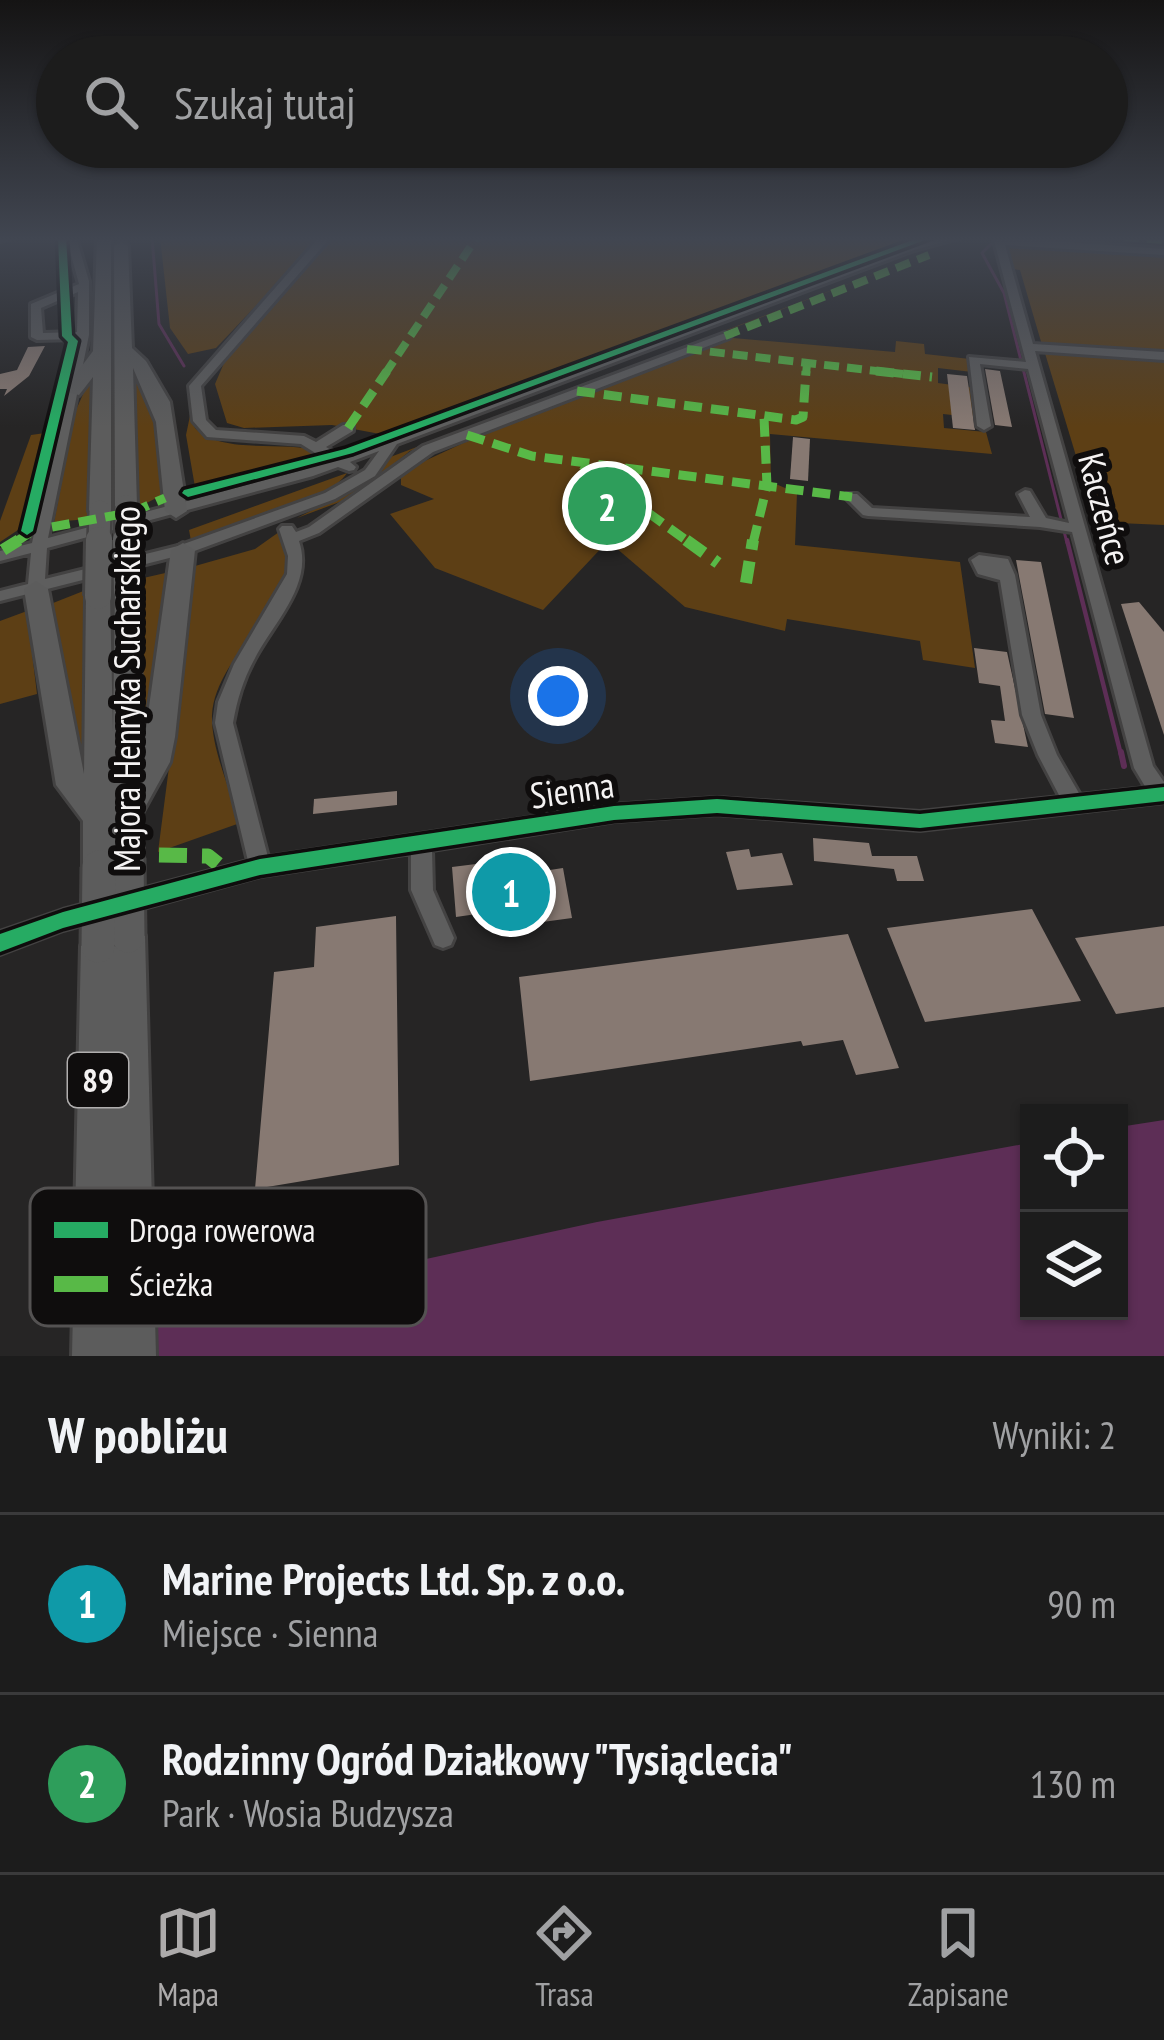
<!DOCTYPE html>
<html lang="pl">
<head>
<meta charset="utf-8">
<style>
	:root { --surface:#1c1c1c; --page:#292929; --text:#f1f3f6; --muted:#a0a1a3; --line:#3a3a3b; --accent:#adabab }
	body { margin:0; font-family:"PT Sans Narrow",sans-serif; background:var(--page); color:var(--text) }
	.controls { position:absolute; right:36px; bottom:36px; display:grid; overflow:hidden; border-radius:0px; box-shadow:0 3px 9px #0004 }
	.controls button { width:108px; height:108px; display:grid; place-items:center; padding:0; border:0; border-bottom:3px solid var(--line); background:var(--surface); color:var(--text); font:60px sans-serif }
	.you { position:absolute; left:558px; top:696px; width:42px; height:42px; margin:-30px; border:9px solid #fff; border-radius:50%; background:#1a73e8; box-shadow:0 0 0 18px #1a73e833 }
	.badge { display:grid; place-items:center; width:78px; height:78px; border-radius:50%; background:var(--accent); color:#fff; font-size:39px; font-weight:700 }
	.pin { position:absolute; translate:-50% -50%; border:6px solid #fff; box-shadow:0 3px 12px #0006 }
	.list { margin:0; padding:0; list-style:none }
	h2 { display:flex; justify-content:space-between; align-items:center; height:156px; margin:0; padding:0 48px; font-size:51px }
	h2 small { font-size:39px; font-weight:400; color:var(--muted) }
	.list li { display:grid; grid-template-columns:78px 1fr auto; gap:36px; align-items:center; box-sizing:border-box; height:180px; padding:0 48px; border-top:3px solid var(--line) }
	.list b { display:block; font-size:45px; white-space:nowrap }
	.list p { margin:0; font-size:39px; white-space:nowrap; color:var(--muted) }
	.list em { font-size:39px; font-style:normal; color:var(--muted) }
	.icon { flex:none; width:66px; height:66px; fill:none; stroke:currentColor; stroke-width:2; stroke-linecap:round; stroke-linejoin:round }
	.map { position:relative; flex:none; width:1164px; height:1356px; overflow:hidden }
	.search { position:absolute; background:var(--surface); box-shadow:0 3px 9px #0004; left:36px; right:36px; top:36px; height:132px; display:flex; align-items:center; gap:30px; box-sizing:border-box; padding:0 42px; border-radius:66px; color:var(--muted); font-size:45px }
	.sheet { height:516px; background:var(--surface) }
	nav { display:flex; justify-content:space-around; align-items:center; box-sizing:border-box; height:168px; border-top:3px solid var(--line); background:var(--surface); font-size:33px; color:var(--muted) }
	nav a { display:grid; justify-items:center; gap:6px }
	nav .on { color:var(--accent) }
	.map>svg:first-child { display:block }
</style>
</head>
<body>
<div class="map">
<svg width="1164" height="1356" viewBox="0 0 1164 1356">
	<rect width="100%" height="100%" fill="#262525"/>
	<g fill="#5d3f15">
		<path d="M160 237H321L216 348 188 354 170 328Z"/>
		<path d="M333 237H917L380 434 332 425 244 428 227 423 215 384 230 349Z"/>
		<path d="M1026 244 1164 257V353L1042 345 1020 270 1013 269 1005 245Z"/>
		<path d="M925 255 410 451 353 497 297 518 359 486 385 459Z"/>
		<path d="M733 338 895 352 896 341 924 344 925 354 970 359 972 372 938 368V383L975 388 980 418 943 414 944 428 986 432 992 454 770 434 771 482 797 493 795 545 960 562 975 668 923 660 920 641 787 619 785 631 685 607 608 541 543 610 435 568 390 514 434 499 401 485V472L474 438Z"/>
		<path d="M1044 350 1164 358V525L1096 522Z"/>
		<path d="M132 365 157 421 166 493 137 508Z"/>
		<path d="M94 370 88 519 54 522 75 412Z"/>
		<path d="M191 411 195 428C226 457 285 438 324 453L195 487 186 435Z"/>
		<path d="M45 433 24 526 0 542V521L31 435Z"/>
		<path d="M347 473C325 506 230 528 191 541L189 530Z"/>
		<path d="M279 532C312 602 216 648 212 715 211 749 231 791 240 823L158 852 195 566 255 549Z"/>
		<path d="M174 571 145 766H140L139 579Z"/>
		<path d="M86 590 84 784 48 605Z"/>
		<path d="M27 611 37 694 0 704V621Z"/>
	</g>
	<path fill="#5d2e56" d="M1164 1120V1356H117L172 1316 237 1300 597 1222 1029 1143V1311H1119V1127Z"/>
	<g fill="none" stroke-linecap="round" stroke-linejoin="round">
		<g stroke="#5d2e56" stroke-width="3">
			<path d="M152 237 159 324 184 366"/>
			<path d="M991 244 982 253 1004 293 1067 543"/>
		</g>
		<path stroke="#5d2e56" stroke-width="4.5" d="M1067 540 1121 755"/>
		<path stroke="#5d2e56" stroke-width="6" d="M1121 752 1124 766"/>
	</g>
	<g fill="#877972">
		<path d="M45 346 29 376 4 396 7 389H0V374L17 370 28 347Z"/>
		<path d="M985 369 1000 371 1012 427 995 425Z"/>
		<path d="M947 374 967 376 975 430 953 428Z"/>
		<path d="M793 437 810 439 808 481 790 479Z"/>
		<path d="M1016 560 1041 562 1074 718 1045 714Z"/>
		<path d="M1139 602 1164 632V735L1121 604Z"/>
		<path d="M974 648 1007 652 1028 747 995 743 991 720 1005 721 1000 686 979 683Z"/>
		<path d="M397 791V805L313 814 314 799Z"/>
		<path d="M813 838 869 843 872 856H917L924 881H897L894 869 814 861Z"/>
		<path d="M749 849 751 857 782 853 793 885 737 890 726 852Z"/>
		<path d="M508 860 510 876 563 868 572 918 513 926 511 909 456 917 452 867Z"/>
		<path d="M1032 909 1081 1001 925 1022 887 928Z"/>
		<path d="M396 916 399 1165 255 1189 274 972 314 967 316 927Z"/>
		<path d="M1164 926V1007L1116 1014 1075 938Z"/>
		<path d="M848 934 899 1068 856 1075 843 1040 803 1046 801 1041 530 1081 519 977Z"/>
	</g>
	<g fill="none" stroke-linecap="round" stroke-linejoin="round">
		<g stroke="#434242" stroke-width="6">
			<g id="minor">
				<path d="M0 237H14L0 241Z"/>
				<path d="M66 237H76L89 281V335L48 538 303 470 328 461 301 444 207 437 193 421 189 386 320 237H331L201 386 206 420 216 430 304 436 316 442 343 425H353V431L326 447 341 456 907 246 943 237H962L914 250 397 444 375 476 335 499 189 553 0 601V591L28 584 31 553 0 561V551L32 543 76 339 37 340 31 337V304L79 284ZM78 292 77 332 43 333 41 308ZM379 451 365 470 325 493 178 546 45 579 47 548 313 476 338 467 349 471 354 470 356 467 350 462Z"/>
				<path d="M993 237 1164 249V255L1005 245 1033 344 1164 352V360L1035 351 1153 766 1164 782V802L920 830 717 814 614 821 432 850 433 890 454 938 451 945 443 948 435 945 411 890V853L260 876 63 930 0 954V932L63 910 248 861 215 723 218 702 234 664 287 574 288 556 279 529 282 526H292L296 532 309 527 423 446 725 333 731 336 729 338 433 452 319 533 299 541C314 585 273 623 254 660 243 680 237 700 233 723L268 857 614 805 717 798 920 812 1060 797 1038 755 1022 715 1000 580 978 574 971 560 979 555 1008 559 1015 575 1041 715 1057 755 1080 795 1146 788 1134 768 1072 532 1040 527 868 516 863 515 845 497 847 494H857L872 508 1030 517 1018 494 1025 490 1030 491 1046 518 1069 523 1028 369 980 364 991 426 984 430 977 426 969 357 1026 362Z"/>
			</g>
		</g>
		<g stroke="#434242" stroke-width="6">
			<g id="highway">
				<path d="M97 237H111V511L100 518 89 511 93 377 79 395 63 391 93 351Z"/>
				<path d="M121 242 128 246 132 348 146 361 170 402 187 511 176 518 165 511 156 422 133 368 137 506 126 513 115 506 114 246Z"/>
				<path d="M183 543 195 550 175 737 170 762 142 813 143 858 138 868 127 872 115 867 110 877 99 881 88 877 83 867V821L56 785 24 589 36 581 48 589 84 774 86 596 98 588 110 596 113 732 115 590 127 582 136 584 139 590 142 757 171 550Z"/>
				<path d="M128 920 140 925 145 936 156 1356H72L81 946 86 935 98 930 111 936 116 925Z"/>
			</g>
		</g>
		<use href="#minor" fill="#5e5e5e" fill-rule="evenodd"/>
		<use href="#highway" fill="#5c5c5c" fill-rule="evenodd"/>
		<g stroke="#434242" stroke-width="26" stroke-linecap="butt">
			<g id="highway-bridge-far2">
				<path d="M126 506V543"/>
				<path d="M99 543 100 511"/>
			</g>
		</g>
		<g stroke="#434242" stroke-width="32" stroke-linecap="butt">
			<g id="highway-bridge-far1">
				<path d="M126 540 127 590"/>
				<path d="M98 596 99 540"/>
			</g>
		</g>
		<g stroke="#434242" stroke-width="39" stroke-linecap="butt">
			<g id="highway-bridge">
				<path d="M127 858 128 936"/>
				<path d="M98 946 99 867"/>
			</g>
		</g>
		<use href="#highway-bridge-far2" stroke="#5c5c5c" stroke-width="21"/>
		<use href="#highway-bridge-far1" stroke="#5c5c5c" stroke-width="26"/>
		<use href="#highway-bridge" stroke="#5c5c5c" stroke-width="33"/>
		<g stroke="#58b947" stroke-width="8" stroke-dasharray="15 8" stroke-linecap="butt">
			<path d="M1124 237 1164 240"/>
			<path d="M725 336 929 255"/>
			<path d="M687 349 903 374"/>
			<path d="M385 374 477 237"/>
			<path d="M806 374 807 364"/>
		</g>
		<g stroke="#58b947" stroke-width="9" stroke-dasharray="18 9" stroke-linecap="butt">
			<path d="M876 371 932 377"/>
			<path d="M577 391 796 420 803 417 806 371"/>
			<path d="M348 428 387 371"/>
			<path d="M467 435 532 456 852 497"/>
			<path d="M582 465 690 543"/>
			<path d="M52 527 133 512 165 498"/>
			<path d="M14 543 34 530"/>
			<path d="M753 543 767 486 764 417"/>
		</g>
		<g stroke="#58b947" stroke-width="12" stroke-dasharray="22 12" stroke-linecap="butt">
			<path d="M686 540 718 563"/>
			<path d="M3 550 19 540"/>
			<path d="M746 583 753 540"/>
		</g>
		<path stroke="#58b947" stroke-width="15" stroke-dasharray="28 15" stroke-linecap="butt" d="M159 855 208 856 218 864"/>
		<g stroke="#0f0d0d" stroke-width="7">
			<g id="cycleway">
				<path d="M58 237H66L72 335 78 341 33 531 27 535 21 531 68 342 62 336Z"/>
				<path d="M921 237H933L353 453 188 497 182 493 184 490 345 449Z"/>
				<path d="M1164 787V801L920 828 717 813 614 820 260 875 63 928 0 952V934L63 912 260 859 614 806 717 799 920 814Z"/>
			</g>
		</g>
		<use href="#cycleway" fill="#26ab63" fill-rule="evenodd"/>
	</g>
	<linearGradient id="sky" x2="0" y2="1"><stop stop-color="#151414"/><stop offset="0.56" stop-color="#414651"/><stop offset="1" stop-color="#414651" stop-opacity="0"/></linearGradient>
	<rect width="1164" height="427" fill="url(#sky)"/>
	<g text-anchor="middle" stroke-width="12" stroke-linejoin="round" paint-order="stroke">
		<rect fill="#0f0d0d" stroke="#b0aeae" stroke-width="3" x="68" y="1053" width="60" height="54" rx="9"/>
		<g font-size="33" font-weight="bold" fill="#f5f3f3">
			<text x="98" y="1092">89</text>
		</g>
		<g font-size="36" fill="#f5f3f3" stroke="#0f0d0d">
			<text transform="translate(1105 509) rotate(75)" y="13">Kaczeńce</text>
			<text transform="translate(127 689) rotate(-90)" y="13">Majora Henryka Sucharskiego</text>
			<text transform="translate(572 790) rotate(-8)" y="13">Sienna</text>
		</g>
	</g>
	<rect x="30" y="1188" width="396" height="138" rx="18" fill="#0f0d0d" stroke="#545252" stroke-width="3"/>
	<rect x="54" y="1222" width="54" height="16" fill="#26ab63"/>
	<rect x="54" y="1276" width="54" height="16" fill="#58b947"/>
	<g font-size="33" fill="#f5f3f3">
		<text x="129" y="1242">Droga rowerowa</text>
		<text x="129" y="1296">Ścieżka</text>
	</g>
</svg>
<div class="controls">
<button><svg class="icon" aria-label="locate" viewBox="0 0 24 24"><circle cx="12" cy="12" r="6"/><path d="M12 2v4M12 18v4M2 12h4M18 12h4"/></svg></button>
<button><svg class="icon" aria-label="layers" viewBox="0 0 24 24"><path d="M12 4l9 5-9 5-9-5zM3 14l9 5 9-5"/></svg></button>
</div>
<div class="you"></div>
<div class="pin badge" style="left:511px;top:892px;background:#0f9aa8">1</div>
<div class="pin badge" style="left:607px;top:506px;background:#2e9e5b">2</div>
<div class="search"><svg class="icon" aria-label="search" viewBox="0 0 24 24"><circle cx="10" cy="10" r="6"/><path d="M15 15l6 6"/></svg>Szukaj tutaj</div>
</div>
<section class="sheet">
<h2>W pobliżu<small>Wyniki: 2</small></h2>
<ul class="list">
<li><span class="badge" style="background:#0f9aa8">1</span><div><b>Marine Projects Ltd. Sp. z o.o.</b><p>Miejsce · Sienna</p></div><em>90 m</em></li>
<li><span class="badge" style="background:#2e9e5b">2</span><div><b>Rodzinny Ogród Działkowy &quot;Tysiąclecia&quot;</b><p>Park · Wosia Budzysza</p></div><em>130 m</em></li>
</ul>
</section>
<nav>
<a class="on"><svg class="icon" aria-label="map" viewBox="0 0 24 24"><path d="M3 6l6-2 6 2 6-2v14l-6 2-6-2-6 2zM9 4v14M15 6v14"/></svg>Mapa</a>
<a><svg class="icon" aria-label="directions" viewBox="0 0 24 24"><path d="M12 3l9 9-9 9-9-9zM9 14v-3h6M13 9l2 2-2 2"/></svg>Trasa</a>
<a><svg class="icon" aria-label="saved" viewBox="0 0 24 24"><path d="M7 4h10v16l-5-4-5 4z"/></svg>Zapisane</a>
</nav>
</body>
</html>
